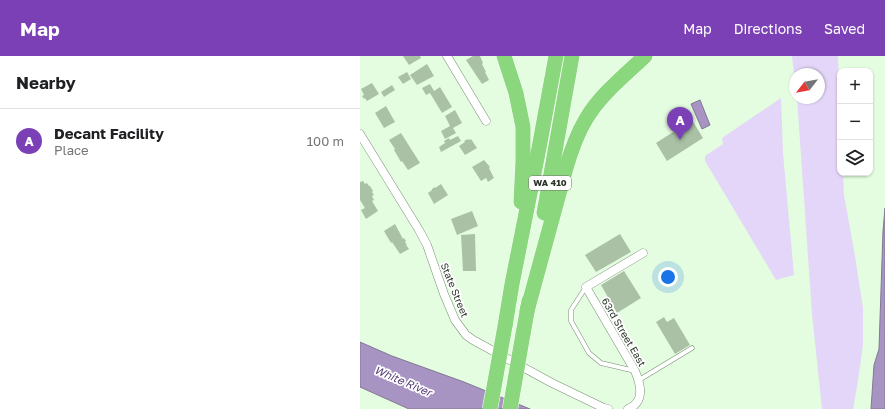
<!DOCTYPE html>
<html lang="en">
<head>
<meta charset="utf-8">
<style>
	:root { --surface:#fff; --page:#f6f6f6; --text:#202124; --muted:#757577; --line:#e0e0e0; --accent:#7b40b6 }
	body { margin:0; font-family:"Golos Text",sans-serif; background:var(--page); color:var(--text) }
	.controls { position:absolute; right:12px; top:12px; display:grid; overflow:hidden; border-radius:8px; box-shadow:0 1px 3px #0004 }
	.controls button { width:36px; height:36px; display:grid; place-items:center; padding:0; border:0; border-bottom:1px solid var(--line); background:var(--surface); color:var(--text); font:20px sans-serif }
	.compass { position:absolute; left:429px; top:12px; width:36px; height:36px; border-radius:50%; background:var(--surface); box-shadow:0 1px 3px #0004; rotate:239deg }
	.you { position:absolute; left:308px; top:221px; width:14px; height:14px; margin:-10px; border:3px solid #fff; border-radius:50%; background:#1a73e8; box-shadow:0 0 0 6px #1a73e833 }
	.badge { display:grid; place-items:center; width:26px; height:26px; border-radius:50%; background:var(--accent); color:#fff; font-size:13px; font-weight:700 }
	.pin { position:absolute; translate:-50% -33px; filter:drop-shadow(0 1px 2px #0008) }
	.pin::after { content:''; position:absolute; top:21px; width:14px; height:12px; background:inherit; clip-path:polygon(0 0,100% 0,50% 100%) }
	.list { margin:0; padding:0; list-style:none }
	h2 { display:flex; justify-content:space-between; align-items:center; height:52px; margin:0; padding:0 16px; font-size:17px }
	h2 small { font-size:13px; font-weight:400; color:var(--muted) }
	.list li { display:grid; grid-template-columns:26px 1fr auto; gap:12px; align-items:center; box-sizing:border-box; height:64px; padding:0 16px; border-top:1px solid var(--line) }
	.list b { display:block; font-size:15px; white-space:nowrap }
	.list p { margin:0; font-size:13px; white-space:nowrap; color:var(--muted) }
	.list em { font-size:13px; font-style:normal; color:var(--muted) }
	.icon { flex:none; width:22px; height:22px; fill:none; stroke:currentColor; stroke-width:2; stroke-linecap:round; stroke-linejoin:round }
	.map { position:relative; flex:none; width:525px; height:353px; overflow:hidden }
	header { display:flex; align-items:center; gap:24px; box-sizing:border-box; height:56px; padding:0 20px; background:var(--accent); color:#fff }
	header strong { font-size:19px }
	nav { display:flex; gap:22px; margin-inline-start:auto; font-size:14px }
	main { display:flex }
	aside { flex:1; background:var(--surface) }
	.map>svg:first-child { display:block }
</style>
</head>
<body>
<header>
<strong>Map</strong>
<nav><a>Map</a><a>Directions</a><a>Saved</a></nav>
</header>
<main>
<aside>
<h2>Nearby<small></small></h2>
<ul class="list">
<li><span class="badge">A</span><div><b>Decant Facility</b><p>Place</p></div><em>100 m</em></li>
</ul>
</aside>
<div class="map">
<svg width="525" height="353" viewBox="0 0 525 353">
	<rect width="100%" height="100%" fill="#e4fde0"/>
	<g fill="#e4d6f8">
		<path d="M432 0H478L480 54V117H483L484 139 495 200 503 252V289L497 331 493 353H462L452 258 437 42H459V18H435V26Z"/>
		<path d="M421 42 423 97 434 219 416 224 345 105V100L363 88 362 82Z"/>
	</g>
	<g fill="#a794c2" stroke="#827894">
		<path d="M340 44 350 69 342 73 331 48Z"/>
		<path d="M525 152V353H511L514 309 519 293 523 175Z"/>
		<path d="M0 286 32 300 104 326 170 353H49L0 331Z"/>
	</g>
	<g fill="#aac1a5">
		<path d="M43 0H60L61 2 49 9Z"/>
		<path d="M113 0H120L123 7 122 8 126 16H125L129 24 122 28 106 4Z"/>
		<path d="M67 8 74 20 57 29 50 19Z"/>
		<path d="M47 16 51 23 43 28 38 21Z"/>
		<path d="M12 27 19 38 7 45 5 42 4 43 2 40 4 39 1 33Z"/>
		<path d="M70 28 74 35 80 31 92 51 82 57 70 37 66 39 62 32Z"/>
		<path d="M32 29 35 34 24 41 21 36Z"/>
		<path d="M26 50 35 66 24 72 15 57Z"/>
		<path d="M95 54 102 67 93 72 96 77 85 83 81 75 90 70 85 60Z"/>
		<path d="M332 64 343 82 307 105 296 87Z"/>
		<path d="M41 77 60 107 48 114 42 105 41 106 34 94 35 93 29 84Z"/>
		<path d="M98 80 101 85 81 96 79 91 85 87 84 85 89 82 90 84Z"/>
		<path d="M108 83 109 84 111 83 117 92 105 99 99 90 105 86 104 85Z"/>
		<path d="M124 104 130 111 129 112 134 122 128 126 126 122 121 125 112 111Z"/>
		<path d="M3 125 5 128 7 127 9 130H10L13 135 12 136 14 139 12 140 14 144 12 145 18 155 6 163 1 154 5 152 0 144V126Z"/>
		<path d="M81 128 88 139 74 148 68 137 72 134V133L75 131V132Z"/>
		<path d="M112 155 118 170 97 179 91 163Z"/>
		<path d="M35 168 43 183 44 182 46 185 45 186 47 189H46L49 193 40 198 32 186 31 187 24 175Z"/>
		<path d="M115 178 116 215H103L101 179Z"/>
		<path d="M260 178 271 196 236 216 225 199Z"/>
		<path d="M264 215 281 242 257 257 241 229Z"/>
		<path d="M304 261 307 266 314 262 330 289 315 298 296 266Z"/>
	</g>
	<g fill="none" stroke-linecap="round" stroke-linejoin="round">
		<g stroke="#788e74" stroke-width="5">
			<g id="service">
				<path d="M226 231 211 254V265L229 297 241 307 275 315"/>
				<path d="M279 324 332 292"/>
			</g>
		</g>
		<g stroke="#788e74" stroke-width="9">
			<g id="minor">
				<path d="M87 0 126 65"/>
				<path d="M0 78 59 174 67 189 84 238 95 264 106 279 113 284 192 327 244 352 248 353"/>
				<path d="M268 353C285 346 281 329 275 315L226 231 283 197"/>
			</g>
		</g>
		<g stroke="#fff" stroke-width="16">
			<g id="motorway">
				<path d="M144 0 156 37 163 71V104L161 146"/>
				<path d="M184 157 212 0"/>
				<path d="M167 255 206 112C211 95 217 78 226 63 240 39 264 20 285 0"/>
				<path d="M145 270 152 228 179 92 196 0"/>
				<path d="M163 278 169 245"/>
			</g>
		</g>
		<use href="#service" stroke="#fff" stroke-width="4"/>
		<use href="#minor" stroke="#fff" stroke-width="8"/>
		<use href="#motorway" stroke="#8bd77e" stroke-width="15"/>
		<g stroke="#fff" stroke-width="16" stroke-linecap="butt">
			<g id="motorway-bridge">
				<path d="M130 353 145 270"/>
				<path d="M150 353 163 278"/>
			</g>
		</g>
		<use href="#motorway-bridge" stroke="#8bd77e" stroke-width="15"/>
	</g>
	<g text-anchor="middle" stroke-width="3.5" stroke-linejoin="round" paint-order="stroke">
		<rect fill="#fff" stroke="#6b726a" stroke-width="1" x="169" y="120" width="42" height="14" rx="3"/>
		<g font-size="9" font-weight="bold" fill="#2b352a">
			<text x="190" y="130">WA 410</text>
		</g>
		<g font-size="10" fill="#2b352a" stroke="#fff">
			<text transform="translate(95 234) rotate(68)" y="4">State Street</text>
			<text transform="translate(264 276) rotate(60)" y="4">63rd Street East</text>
		</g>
		<g font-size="11" font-style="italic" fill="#5a3f7b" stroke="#fff">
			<text transform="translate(43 325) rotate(23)" y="4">White River</text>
		</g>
	</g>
</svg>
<div class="controls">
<button>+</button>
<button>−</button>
<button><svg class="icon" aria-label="layers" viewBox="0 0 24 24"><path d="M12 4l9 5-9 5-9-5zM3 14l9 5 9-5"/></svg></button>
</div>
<svg class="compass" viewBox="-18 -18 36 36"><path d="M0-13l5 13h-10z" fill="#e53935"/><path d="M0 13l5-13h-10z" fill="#757577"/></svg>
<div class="you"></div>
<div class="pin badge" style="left:320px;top:84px">A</div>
</div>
</main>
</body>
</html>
